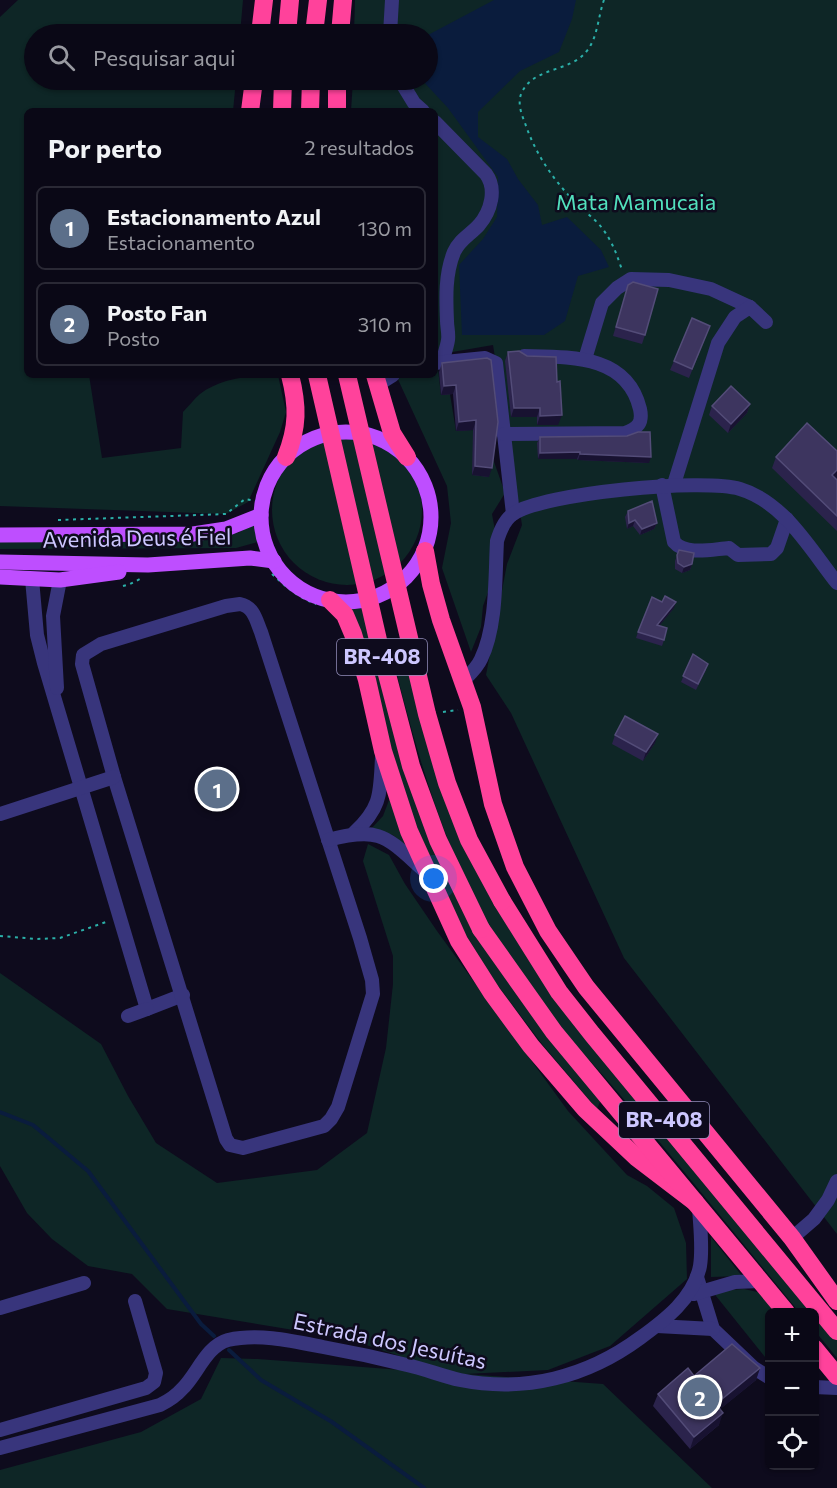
<!DOCTYPE html>
<html lang="pt">
<head>
<meta charset="utf-8">
<style>
	:root { --surface:#0a0816; --page:#13111f; --text:#f1f3f6; --muted:#999aa1; --line:#2a2935; --accent:#00d7f2 }
	body { margin:0; font-family:Commissioner,sans-serif; background:var(--page); color:var(--text) }
	.controls { position:absolute; right:18px; bottom:18px; display:grid; overflow:hidden; border-radius:9px; box-shadow:0 2px 4px #0004 }
	.controls button { width:54px; height:54px; display:grid; place-items:center; padding:0; border:0; border-bottom:2px solid var(--line); background:var(--surface); color:var(--text); font:30px sans-serif }
	.you { position:absolute; left:434px; top:879px; width:21px; height:21px; margin:-15px; border:4px solid #fff; border-radius:50%; background:#1a73e8; box-shadow:0 0 0 9px #1a73e833 }
	.badge { display:grid; place-items:center; width:39px; height:39px; border-radius:50%; background:var(--accent); color:#fff; font-size:20px; font-weight:700 }
	.pin { position:absolute; translate:-50% -50%; border:3px solid #fff; box-shadow:0 2px 6px #0006 }
	.list { margin:0; padding:0; list-style:none }
	h2 { display:flex; justify-content:space-between; align-items:center; height:78px; margin:0; padding:0 24px; font-size:26px }
	h2 small { font-size:20px; font-weight:400; color:var(--muted) }
	.list li { display:grid; grid-template-columns:39px 1fr auto; gap:18px; align-items:center; box-sizing:border-box; height:84px; margin:0 12px 12px; padding:0 12px; border:2px solid var(--line); border-radius:9px }
	.list b { display:block; font-size:22px; white-space:nowrap }
	.list p { margin:0; font-size:20px; white-space:nowrap; color:var(--muted) }
	.list em { font-size:20px; font-style:normal; color:var(--muted) }
	.icon { flex:none; width:33px; height:33px; fill:none; stroke:currentColor; stroke-width:2; stroke-linecap:round; stroke-linejoin:round }
	.map { position:relative; flex:none; width:837px; height:1488px; overflow:hidden }
	.search { position:absolute; background:var(--surface); box-shadow:0 2px 4px #0004; left:24px; top:24px; width:414px; height:66px; display:flex; align-items:center; gap:15px; box-sizing:border-box; padding:0 21px; border-radius:33px; color:var(--muted); font-size:22px }
	.panel { position:absolute; background:var(--surface); box-shadow:0 2px 4px #0004; left:24px; top:108px; width:414px; height:270px; border-radius:9px }
	.map>svg:first-child { display:block }
</style>
</head>
<body>
<div class="map">
<svg width="837" height="1488" viewBox="0 0 837 1488">
	<rect width="100%" height="100%" fill="#0e0b1d"/>
	<g fill="#0e2626">
		<path d="M18 0H243L240 34H34V80H236L233 111H27V375H89L102 458 181 448 183 412C189 406 194 399 200 394 221 378 252 375 278 375L286 412 280 432 248 502 226 514 0 506V17Z"/>
		<path d="M355 0H837V1234L624 958 511 713 486 675 507 564 522 525 493 345 435 355V111H351L353 80H428V34H354Z"/>
		<path d="M435 369H438L441 395 450 394 456 431 473 430 492 456 505 493 492 514 497 541 495 573 483 606 481 627 471 652 442 568 451 523 447 486 396 375H435Z"/>
		<circle cx="347" cy="510" r="75"/>
		<path d="M254 523 258 542 236 548 0 549V536H199L238 533Z"/>
		<path d="M366 605 452 882 602 1097 597 1109 542 1044 496 983 456 919 404 796 350 606Z"/>
		<path d="M388 639H401L508 925 837 1340V1358L815 1331 814 1312H799C740 1240 681 1167 621 1096 578 1046 530 998 497 940 441 847 414 743 388 639Z"/>
		<path d="M391 795 412 852 393 835 371 829 383 816Z"/>
		<path d="M368 844 389 855 405 884 437 931 568 1111 627 1175 647 1186 674 1208 686 1243 687 1279 610 1346 548 1370 465 1374 603 1384 712 1488H0V1470L141 1432 201 1399 221 1358 258 1359 454 1374 348 1339 167 1309 132 1274 88 1266 52 1239 27 1213 0 1166V973L101 1044 128 1096 156 1143 217 1183 317 1170 367 1133 386 1048 393 984V956L363 861Z"/>
		<path d="M711 1237 742 1276 711 1277Z"/>
		<path d="M744 1289 762 1293 777 1312H770L769 1362 712 1291Z"/>
	</g>
	<path fill="#0a1c3d" d="M494 0H576L572 19 559 52 520 71 478 112V137L507 159 518 179 538 205 542 225 567 217 601 250 609 267 578 276 565 321 544 335H462L459 265 483 239 497 217 498 177 448 108 422 80H428V35Z"/>
	<g fill="none" stroke-linecap="round" stroke-linejoin="round">
		<g stroke="#0a1c3d" stroke-width="4">
			<path d="M0 1112 33 1125 88 1171 201 1324 214 1336"/>
			<path d="M229 1350 261 1380 332 1422 424 1488"/>
		</g>
		<g stroke="#2bafa8" stroke-width="2" stroke-dasharray="3 4.5" stroke-linecap="butt">
			<path d="M604 0C598 16 598 38 586 52 570 72 534 67 522 92 517 102 521 113 525 123 535 153 553 180 576 203 585 212 595 219 602 228 612 241 617 255 622 270"/>
			<path d="M58 520 226 514 245 499 257 501"/>
			<path d="M272 574C285 586 299 598 316 604"/>
			<path d="M123 586 130 584 140 579"/>
			<path d="M443 712 458 710"/>
			<path d="M0 936 37 939 60 938 109 921"/>
		</g>
		<g stroke="#38357c" stroke-width="14">
			<path d="M390 34 392 0"/>
			<path d="M400 80 414 103 423 111"/>
			<path d="M435 122 486 174C497 189 491 211 479 225 470 235 460 239 454 252 445 274 446 298 447 321 447 327 449 334 448 340 447 347 444 355 442 362"/>
			<path d="M585 359 602 303 617 288 631 279 669 280 711 289 750 307"/>
			<path d="M435 363 485 358 496 363 513 514"/>
			<path d="M377 385 393 375"/>
			<path d="M504 434 625 433C638 428 643 423 640 409 627 354 569 357 524 356"/>
			<path d="M674 484 718 343 735 317 750 307 766 322"/>
			<path d="M662 485 674 542C686 556 713 549 729 548L738 555 771 554 777 548 787 519"/>
			<path d="M32 579 37 635 44 663 147 1009 183 995"/>
			<path d="M240 604C254 607 256 620 261 632L360 938 372 980 373 994 338 1107 331 1119 324 1126 243 1148 230 1145 226 1139 114 777 82 664 83 655 101 644 226 606Z"/>
			<path d="M463 681C470 674 477 668 481 659 497 626 495 577 497 541 500 531 504 520 513 514 543 493 703 478 740 489 784 502 810 549 837 583"/>
			<path d="M57 688 53 616 60 580"/>
			<path d="M0 814 114 777"/>
			<path d="M354 833C382 807 380 793 382 757"/>
			<path d="M328 840C382 826 386 837 426 872"/>
			<path d="M128 1016 147 1009"/>
			<path d="M792 1238 814 1219 828 1200 837 1181"/>
			<path d="M697 1277 713 1329 754 1368 770 1378"/>
			<path d="M694 1294 735 1282 760 1281"/>
			<path d="M0 1308 84 1283"/>
			<path d="M657 1326 713 1329"/>
			<path d="M814 1387 837 1388"/>
			<path d="M0 1430 146 1388 154 1382 156 1373 135 1301"/>
			<path d="M0 1448 160 1405C168 1401 176 1396 182 1389 197 1375 206 1346 228 1340 259 1333 293 1341 323 1347 351 1352 379 1358 407 1365 425 1369 442 1376 460 1380 525 1393 587 1377 640 1338 665 1320 694 1298 700 1266 703 1248 700 1226 699 1207"/>
		</g>
		<g stroke="#be4eff" stroke-width="15">
			<circle cx="346" cy="517" r="85"/>
			<path d="M0 535 193 534 226 529 261 515"/>
			<path d="M0 562 148 565 250 558 274 561"/>
			<path d="M0 577 60 580 119 572"/>
		</g>
		<g stroke="#ff429b" stroke-width="18">
			<path d="M260 34 264 0"/>
			<path d="M287 34 290 0"/>
			<path d="M314 34 318 0"/>
			<path d="M340 34 343 0"/>
			<path d="M250 111 254 80"/>
			<path d="M282 111 283 80"/>
			<path d="M310 111 311 80"/>
			<path d="M337 111V80"/>
			<path d="M375 375 392 433 407 457"/>
			<path d="M286 457C298 427 298 406 290 375"/>
			<path d="M425 551 431 584 441 620 472 707 493 804 515 867 548 931 586 987 792 1238 837 1301"/>
			<path d="M330 600 345 615 353 634 367 680 383 751 409 831 459 941 492 993 531 1046 585 1109 636 1157 695 1202"/>
			<path d="M502 901 559 992 592 1034 837 1331"/>
			<path d="M481 929 554 1032 786 1312"/>
			<path d="M814 1348 837 1376"/>
		</g>
		<g stroke="#ff429b" stroke-width="18">
			<path d="M317 375 378 640 411 766 438 840 481 929"/>
			<path d="M347 375 427 714 447 783 469 840 502 901"/>
		</g>
	</g>
	<g fill="#2b234c">
		<path d="M628 285 645 335 642 344 613 336Z"/>
		<path d="M710 326 689 378 670 370 674 361Z"/>
		<path d="M508 352 558 425H537V417H511L505 361Z"/>
		<path d="M487 358 489 477 472 475 473 430 456 431 453 394 441 395 439 372 442 363Z"/>
		<path d="M750 404 747 413 728 433 709 415 712 406Z"/>
		<path d="M540 437 649 463 578 460 577 459H538L537 443Z"/>
		<path d="M776 457 837 478 836 479 837 480V531L772 468Z"/>
		<path d="M628 511 657 523 654 529 640 535 633 526 627 529 625 517Z"/>
		<path d="M679 550 692 564 690 570 682 573 675 569V561Z"/>
		<path d="M674 608 659 626 664 640 662 646 636 638 638 632Z"/>
		<path d="M693 654 706 670 696 690 681 682Z"/>
		<path d="M615 735 655 743 643 761 612 744Z"/>
		<path d="M760 1368 756 1380 720 1409 719 1425 690 1449 653 1406 658 1394 694 1376Z"/>
	</g>
	<g fill="#181231">
		<path d="M456 385 453 394 441 395 444 386Z"/>
		<path d="M750 404 747 413 728 433 731 424Z"/>
		<path d="M514 408H540L537 417H511Z"/>
		<path d="M562 415 558 425H537L540 416Z"/>
		<path d="M476 420 473 430 456 431 459 422Z"/>
		<path d="M580 452 577 459H538L540 453Z"/>
		<path d="M580 454 651 457 649 463 578 460Z"/>
		<path d="M475 466 492 468 489 477 472 475Z"/>
		<path d="M837 470V478L828 486 832 475Z"/>
		<path d="M635 520 633 526 627 529 629 523Z"/>
		<path d="M657 523 654 529 640 535 642 529Z"/>
		<path d="M692 564 690 570 682 573 684 567Z"/>
		<path d="M676 602 674 608 655 631 657 625Z"/>
		<path d="M658 734 655 743 643 761 646 752Z"/>
		<path d="M760 1368 756 1380 712 1416 716 1404Z"/>
		<path d="M723 1413 719 1425 690 1449 694 1437Z"/>
	</g>
	<g fill="#3d355f" stroke="#534c78" stroke-width="1.5">
		<path d="M633 282 658 289 645 335 616 327 628 285Z"/>
		<path d="M692 318 710 326 692 369 674 361Z"/>
		<path d="M519 351 527 356 556 357 557 382 560 381 562 415 540 416V408H514L508 352Z"/>
		<path d="M487 358 491 360 498 422 492 468 475 466 476 420 459 422 456 385 444 386 442 363Z"/>
		<path d="M731 386 750 404 731 424 712 406Z"/>
		<path d="M807 423 837 451V470L832 475 837 480V516L776 457Z"/>
		<path d="M638 432H650L651 457 580 454V452L540 453V437L627 436Z"/>
		<path d="M652 501 657 523 642 529 635 520 629 523 628 511Z"/>
		<path d="M679 550 694 553 692 564 684 567 678 563 677 555Z"/>
		<path d="M665 596 676 602 657 625 667 628 664 640 638 632 652 597 662 602Z"/>
		<path d="M693 654 708 664 698 684 683 676Z"/>
		<path d="M625 716 658 734 646 752 615 735Z"/>
		<path d="M732 1344 760 1368 716 1404 723 1413 694 1437 658 1394 688 1368 694 1376Z"/>
	</g>
	<g text-anchor="middle" stroke-width="5" stroke-linejoin="round" paint-order="stroke">
		<g fill="#0e0b1d" stroke="#948fbb" stroke-width="1.5">
			<rect x="337" y="639" width="90" height="36" rx="4.5"/>
			<rect x="619" y="1102" width="90" height="36" rx="4.5"/>
		</g>
		<g font-size="21" font-weight="bold" fill="#cdc7ff">
			<text x="382" y="664">BR-408</text>
			<text x="664" y="1127">BR-408</text>
		</g>
		<g font-size="22" fill="#52e0bd" stroke="#0e0b1d">
			<text x="636" y="210">Mata Mamucaia</text>
		</g>
		<g font-size="22" fill="#cdc7ff" stroke="#0e0b1d">
			<text transform="translate(137 538) rotate(-1)" y="8">Avenida Deus é Fiel</text>
			<text transform="translate(390 1341) rotate(12)" y="8">Estrada dos Jesuítas</text>
		</g>
	</g>
</svg>
<div class="controls">
<button>+</button>
<button>−</button>
<button><svg class="icon" aria-label="locate" viewBox="0 0 24 24"><circle cx="12" cy="12" r="6"/><path d="M12 2v4M12 18v4M2 12h4M18 12h4"/></svg></button>
</div>
<div class="you"></div>
<div class="pin badge" style="left:217px;top:789px;background:#5c6f8a">1</div>
<div class="pin badge" style="left:700px;top:1397px;background:#5c6f8a">2</div>
<div class="search"><svg class="icon" aria-label="search" viewBox="0 0 24 24"><circle cx="10" cy="10" r="6"/><path d="M15 15l6 6"/></svg>Pesquisar aqui</div>
<section class="panel">
<h2>Por perto<small>2 resultados</small></h2>
<ul class="list">
<li><span class="badge" style="background:#5c6f8a">1</span><div><b>Estacionamento Azul</b><p>Estacionamento</p></div><em>130 m</em></li>
<li><span class="badge" style="background:#5c6f8a">2</span><div><b>Posto Fan</b><p>Posto</p></div><em>310 m</em></li>
</ul>
</section>
</div>
</body>
</html>
